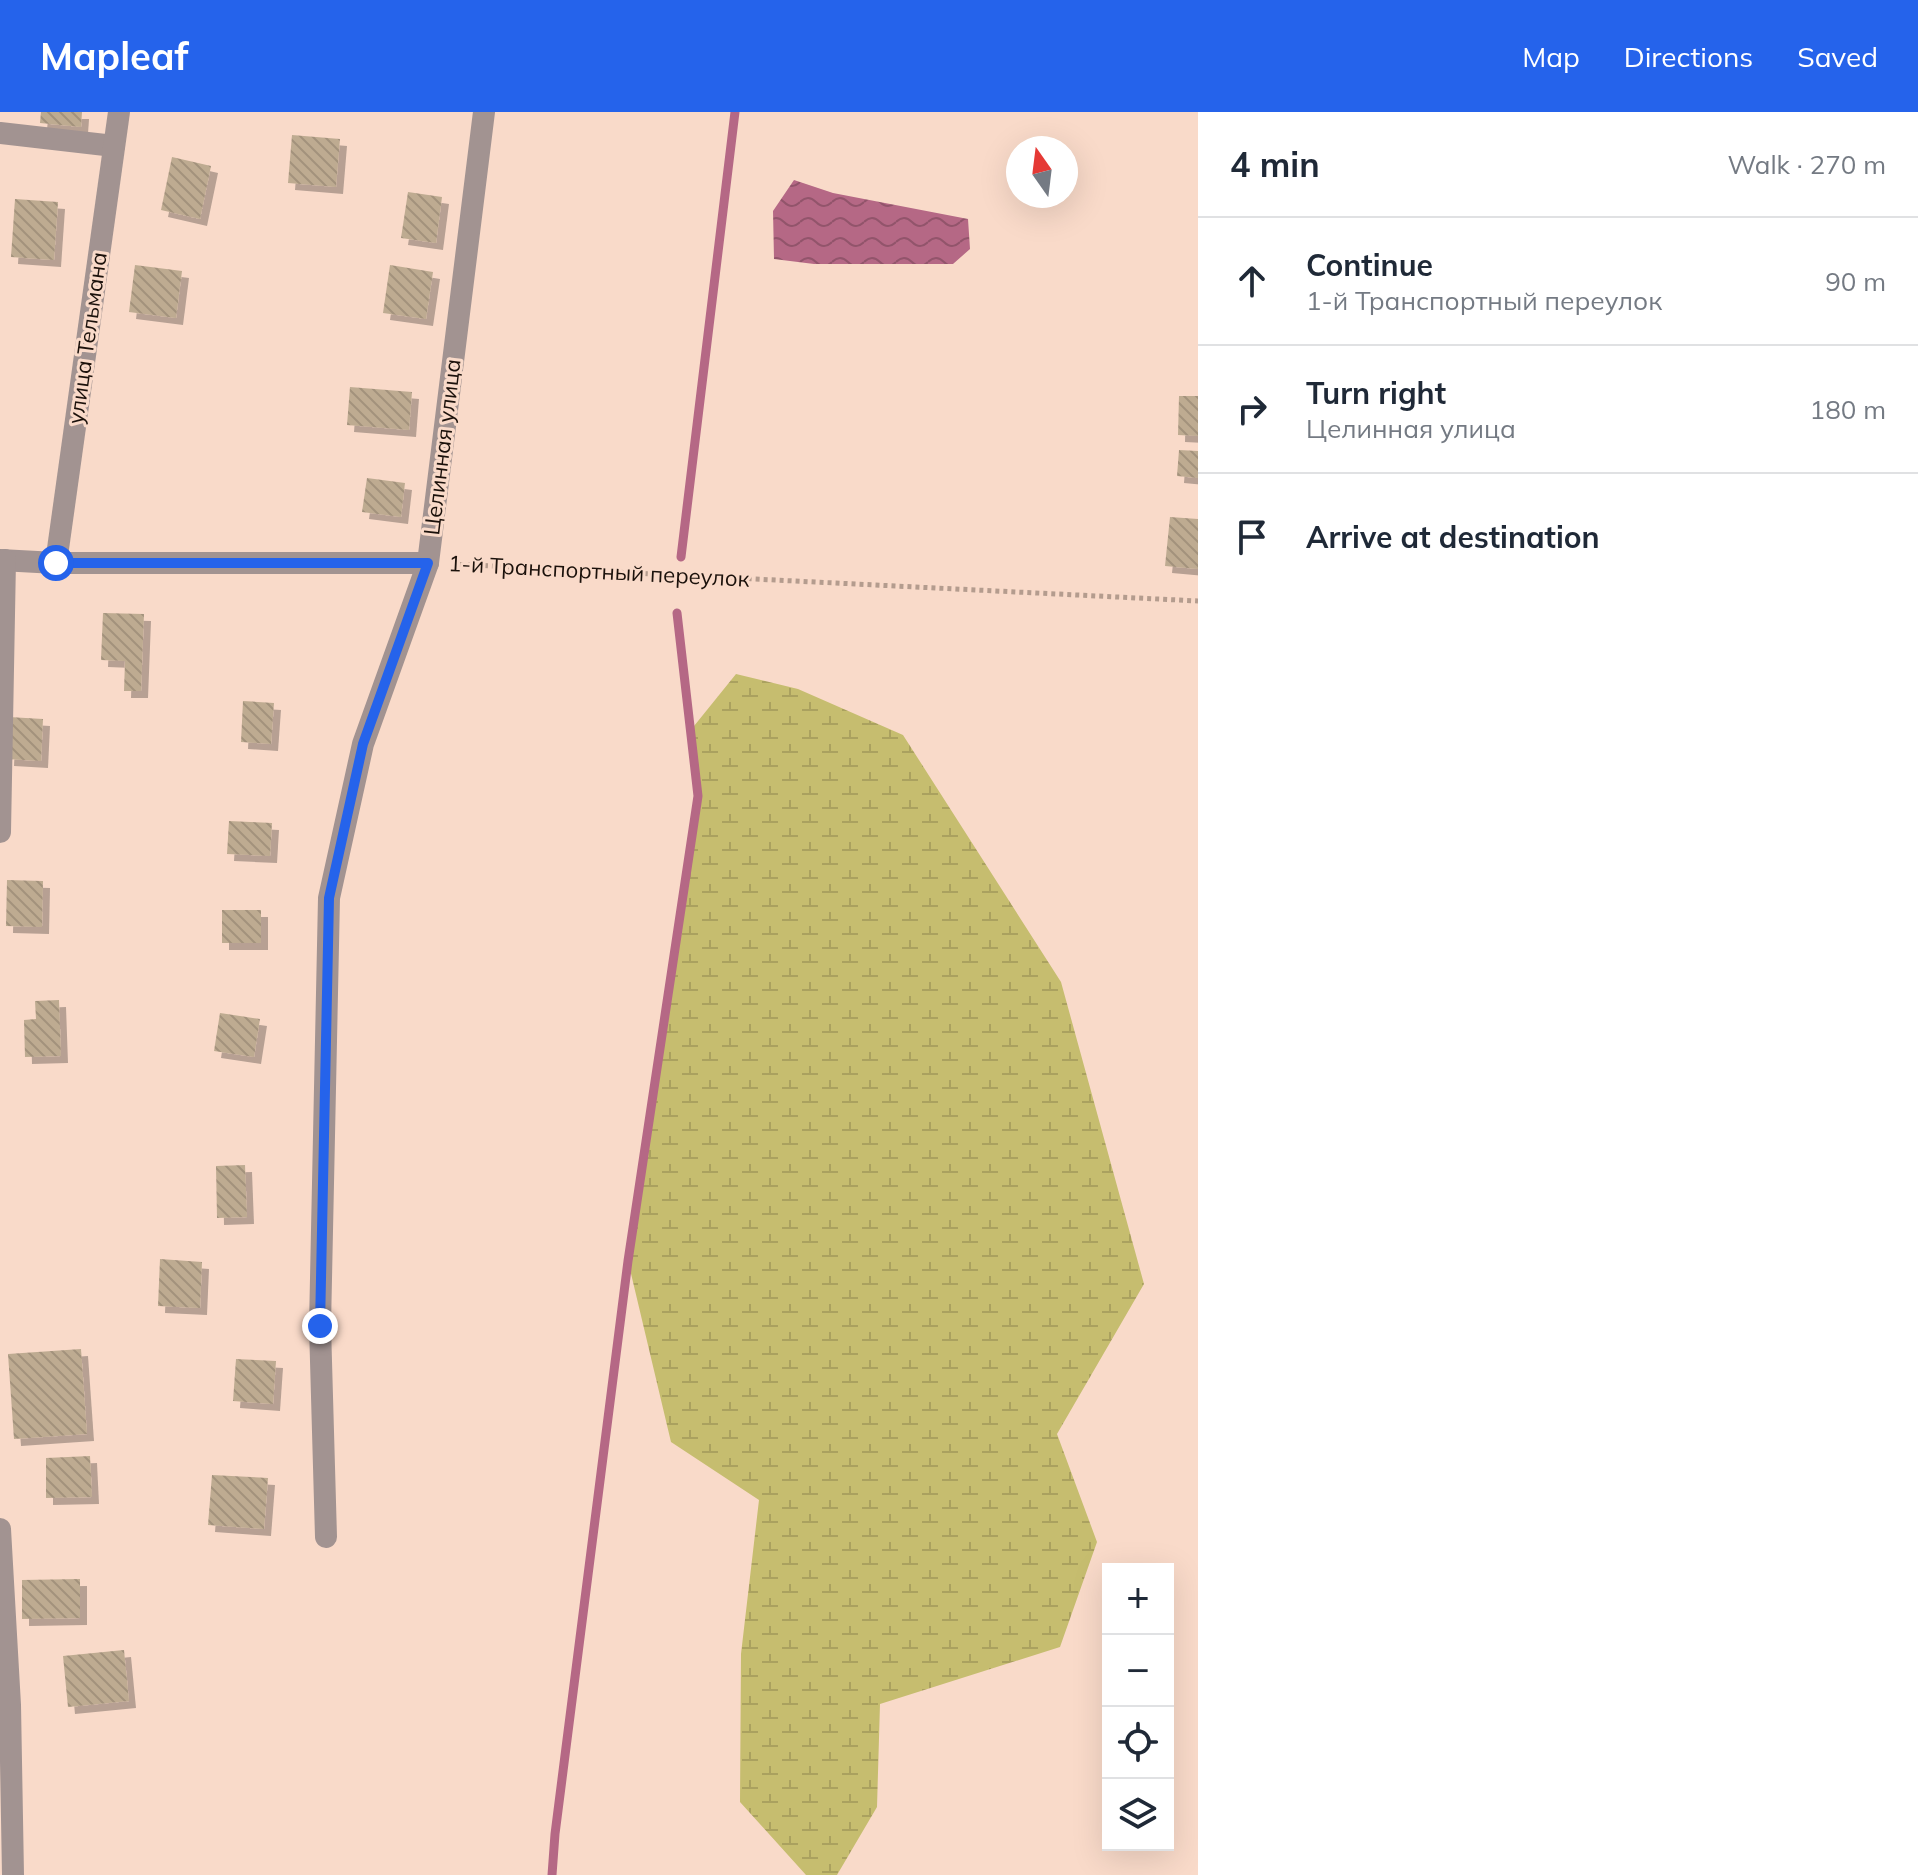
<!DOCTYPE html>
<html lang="en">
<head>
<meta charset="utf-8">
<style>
	:root { --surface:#fff; --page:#f2f2f3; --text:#1f2937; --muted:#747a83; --line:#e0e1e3; --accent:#2563eb }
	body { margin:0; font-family:Mulish,sans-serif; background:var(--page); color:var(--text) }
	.controls { position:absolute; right:24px; bottom:24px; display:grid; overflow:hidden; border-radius:0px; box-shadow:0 8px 32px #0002 }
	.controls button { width:72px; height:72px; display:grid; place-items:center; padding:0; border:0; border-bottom:2px solid var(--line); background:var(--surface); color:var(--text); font:40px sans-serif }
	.compass { position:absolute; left:1006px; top:24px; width:72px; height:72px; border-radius:50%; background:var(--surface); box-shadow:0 8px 32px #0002; rotate:346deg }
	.stop { position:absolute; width:24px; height:24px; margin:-18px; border:6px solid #2563eb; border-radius:50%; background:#fff }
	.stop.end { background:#2563eb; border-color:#fff; box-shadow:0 2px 8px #0008 }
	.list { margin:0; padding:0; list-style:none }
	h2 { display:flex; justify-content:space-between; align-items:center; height:104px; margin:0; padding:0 32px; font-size:34px }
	h2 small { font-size:26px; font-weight:400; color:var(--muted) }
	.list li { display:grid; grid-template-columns:52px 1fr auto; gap:24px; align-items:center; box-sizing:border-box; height:128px; padding:0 32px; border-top:2px solid var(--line) }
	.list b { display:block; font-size:30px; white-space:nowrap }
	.list p { margin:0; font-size:26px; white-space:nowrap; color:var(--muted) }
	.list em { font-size:26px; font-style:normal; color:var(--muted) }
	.icon { flex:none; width:44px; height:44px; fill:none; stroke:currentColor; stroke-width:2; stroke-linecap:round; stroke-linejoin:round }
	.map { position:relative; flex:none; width:1198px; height:1763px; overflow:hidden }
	header { display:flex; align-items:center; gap:48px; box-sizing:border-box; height:112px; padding:0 40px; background:var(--accent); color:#fff }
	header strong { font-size:38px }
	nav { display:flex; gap:44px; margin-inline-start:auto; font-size:28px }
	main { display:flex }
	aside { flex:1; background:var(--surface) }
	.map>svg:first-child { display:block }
</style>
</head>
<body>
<header>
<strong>Mapleaf</strong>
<nav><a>Map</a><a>Directions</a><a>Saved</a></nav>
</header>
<main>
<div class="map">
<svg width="1198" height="1763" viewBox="0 0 1198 1763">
	<defs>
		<pattern id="wetland-marsh" width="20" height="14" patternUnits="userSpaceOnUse" patternTransform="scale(2)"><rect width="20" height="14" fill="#c6bd6f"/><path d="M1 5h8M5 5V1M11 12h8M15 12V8" fill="none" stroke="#aaa15f"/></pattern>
		<pattern id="water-waves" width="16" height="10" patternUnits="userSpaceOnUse" patternTransform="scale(2)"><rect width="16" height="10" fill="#b56885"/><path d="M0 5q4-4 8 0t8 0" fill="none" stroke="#92546b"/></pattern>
		<pattern id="building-back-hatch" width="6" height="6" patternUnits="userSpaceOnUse" patternTransform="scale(2)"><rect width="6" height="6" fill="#beab91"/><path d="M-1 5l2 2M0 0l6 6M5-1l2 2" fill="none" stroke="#a3927c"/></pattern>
		<filter id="shadow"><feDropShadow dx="7" dy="7" stdDeviation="0" flood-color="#0004"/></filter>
	</defs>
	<rect width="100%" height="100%" fill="#f9dac9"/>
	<path fill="url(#wetland-marsh)" d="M736 562 798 577 903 623 1061 870 1144 1172 1057 1322 1097 1430 1060 1535 880 1592 877 1695 837 1763H806L740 1690 741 1542 759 1388 671 1330 628 1149 698 684 690 619Z"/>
	<path fill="url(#water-waves)" d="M794 68 833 81 968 107 970 137 953 152H814L774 147 773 99Z"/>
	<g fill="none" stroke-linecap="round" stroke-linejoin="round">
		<g stroke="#b56885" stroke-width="9">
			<path d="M681 445 735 0"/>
			<path d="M552 1763 555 1722 628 1149 698 684 677 501"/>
		</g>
	</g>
	<g fill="url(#building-back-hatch)" filter="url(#shadow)">
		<path d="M41 0H82L81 15 40 11Z"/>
		<path d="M292 23 340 27 336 75 288 71Z"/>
		<path d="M172 45 211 54 200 107 161 98Z"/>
		<path d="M408 80 442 85 436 131 401 126Z"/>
		<path d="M15 87 58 90 54 148 11 145Z"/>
		<path d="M135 153 182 159 176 206 129 200Z"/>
		<path d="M390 153 433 160 426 207 383 201Z"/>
		<path d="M350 275 412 280 409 318 347 313Z"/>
		<path d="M1179 284H1198V324L1178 323Z"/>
		<path d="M1179 338 1198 339V366L1177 364Z"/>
		<path d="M367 366 405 371 401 405 362 400Z"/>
		<path d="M1170 405 1198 407V457L1165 454Z"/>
		<path d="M103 501 144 502 141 579H124L125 549 101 548Z"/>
		<path d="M243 589 274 591 271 632 241 630Z"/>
		<path d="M9 605 43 607 41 649 7 647Z"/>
		<path d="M229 709 272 711 270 744 227 742Z"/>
		<path d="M7 768 43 769 42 815 6 814Z"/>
		<rect x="222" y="798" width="39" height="33"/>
		<path d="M59 888 61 944 25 945 24 908 36 907 35 889Z"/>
		<path d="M220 901 260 907 254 945 214 939Z"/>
		<path d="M245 1053 247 1105 217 1106 216 1054Z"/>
		<path d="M160 1147 202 1150 200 1196 158 1194Z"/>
		<path d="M81 1237 87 1322 14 1327 8 1242Z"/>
		<path d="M236 1247 276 1249 273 1292 233 1289Z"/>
		<path d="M90 1344 92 1385 46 1386V1346Z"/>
		<path d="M212 1363 268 1366 264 1417 208 1413Z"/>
		<path d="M80 1467V1506L22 1507V1468Z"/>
		<path d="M124 1538 129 1589 68 1595 63 1544Z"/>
	</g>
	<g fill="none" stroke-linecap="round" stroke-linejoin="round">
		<path stroke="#b49c8e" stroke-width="5" stroke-dasharray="4 4" stroke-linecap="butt" d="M452 452 1198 489"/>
		<g stroke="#a29391" stroke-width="22">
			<path d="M0 21 114 34"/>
			<path d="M0 448 56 451H428"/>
			<path d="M56 451 119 0"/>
			<path d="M0 720 5 448"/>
			<path d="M0 1417 10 1593 13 1763"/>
			<path d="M326 1425 320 1214 329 786 363 632 428 451 484 0"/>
		</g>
	</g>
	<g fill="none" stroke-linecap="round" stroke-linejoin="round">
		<path stroke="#2563eb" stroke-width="10" d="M56 451H428L363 632 329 786 320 1214"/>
	</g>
	<g text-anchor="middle" stroke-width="6" stroke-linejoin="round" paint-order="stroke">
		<g font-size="22" fill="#1b110b" stroke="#f9dac9">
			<text transform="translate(87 226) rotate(-82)" y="8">улица Тельмана</text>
			<text transform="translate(442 335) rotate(-83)" y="8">Целинная улица</text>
			<text transform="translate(599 459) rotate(3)" y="8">1-й Транспортный переулок</text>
		</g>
	</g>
</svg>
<div class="controls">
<button>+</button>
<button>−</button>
<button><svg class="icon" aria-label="locate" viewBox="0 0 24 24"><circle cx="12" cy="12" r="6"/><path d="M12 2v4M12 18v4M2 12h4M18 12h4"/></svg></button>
<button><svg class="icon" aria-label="layers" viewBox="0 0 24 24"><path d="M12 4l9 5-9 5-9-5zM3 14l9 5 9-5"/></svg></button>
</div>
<svg class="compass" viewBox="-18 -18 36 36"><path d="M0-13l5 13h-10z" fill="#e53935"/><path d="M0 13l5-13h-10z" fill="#747a83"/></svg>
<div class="stop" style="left:56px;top:451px"></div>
<div class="stop end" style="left:320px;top:1214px"></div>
</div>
<aside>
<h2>4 min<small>Walk · 270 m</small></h2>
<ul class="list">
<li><svg class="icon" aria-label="ahead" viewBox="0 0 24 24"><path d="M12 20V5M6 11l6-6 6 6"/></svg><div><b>Continue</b><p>1-й Транспортный переулок</p></div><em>90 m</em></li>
<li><svg class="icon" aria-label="right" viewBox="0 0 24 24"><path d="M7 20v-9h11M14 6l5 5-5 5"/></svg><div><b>Turn right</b><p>Целинная улица</p></div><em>180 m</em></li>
<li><svg class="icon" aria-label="arrive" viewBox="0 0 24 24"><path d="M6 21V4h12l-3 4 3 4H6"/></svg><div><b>Arrive at destination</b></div></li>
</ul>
</aside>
</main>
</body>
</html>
